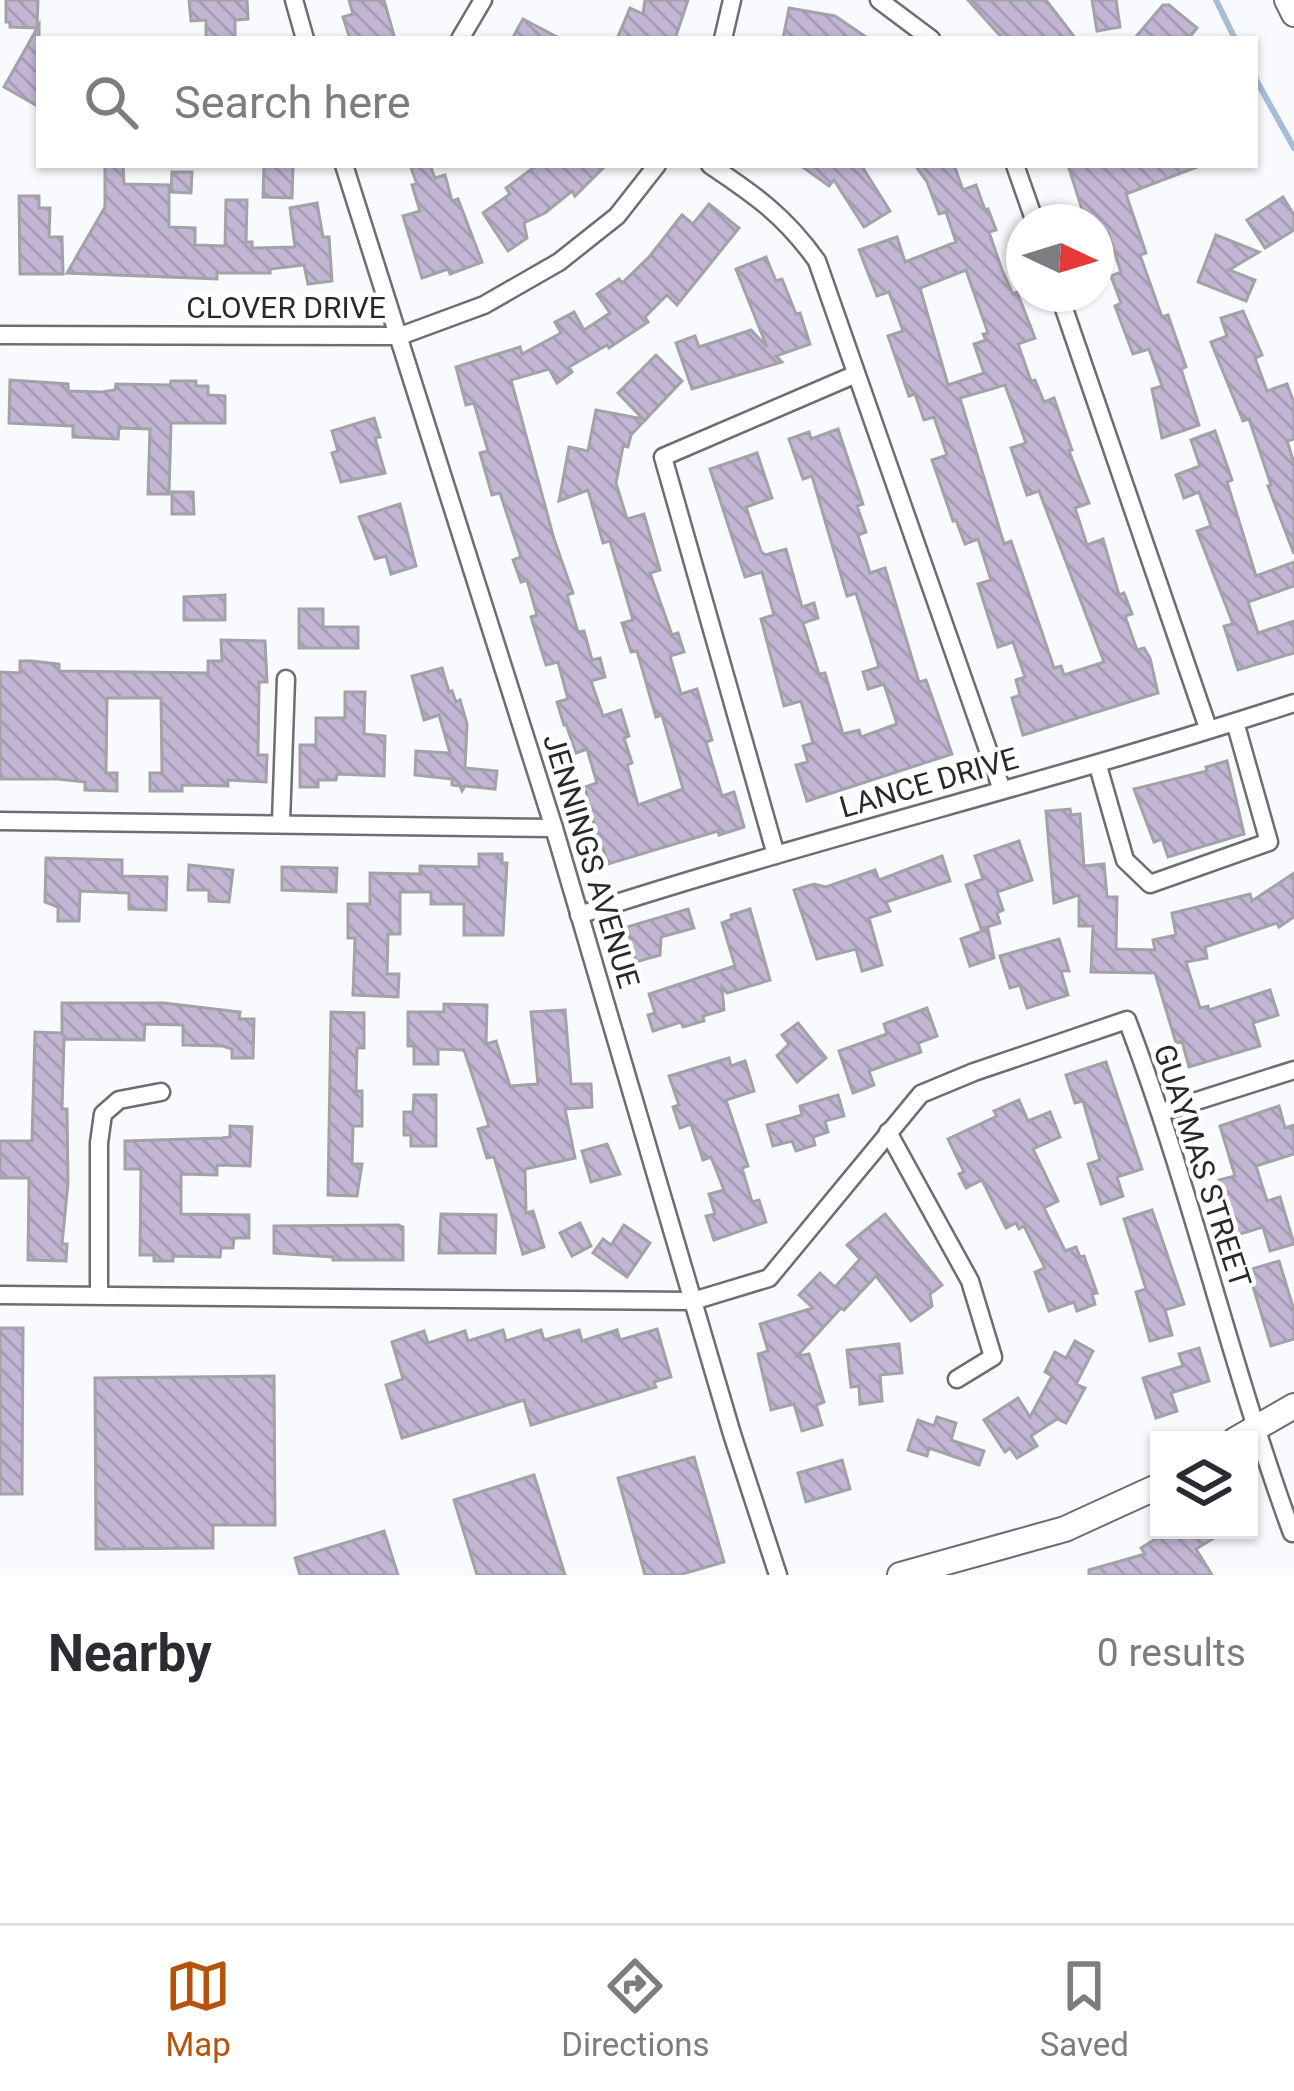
<!DOCTYPE html>
<html lang="en">
<head>
<meta charset="utf-8">
<style>
	:root { --surface:#fff; --page:#f7f7f7; --text:#2b2b33; --muted:#7c7c81; --line:#e1e1e2; --accent:#b45309 }
	body { margin:0; font-family:Roboto,sans-serif; background:var(--page); color:var(--text) }
	.controls { position:absolute; right:36px; bottom:36px; display:grid; overflow:hidden; border-radius:0px; box-shadow:0 3px 9px #0004 }
	.controls button { width:108px; height:108px; display:grid; place-items:center; padding:0; border:0; border-bottom:3px solid var(--line); background:var(--surface); color:var(--text); font:60px sans-serif }
	.compass { position:absolute; left:1006px; top:204px; width:108px; height:108px; border-radius:50%; background:var(--surface); box-shadow:0 3px 9px #0004; rotate:94deg }
	.list { margin:0; padding:0; list-style:none }
	h2 { display:flex; justify-content:space-between; align-items:center; height:156px; margin:0; padding:0 48px; font-size:51px }
	h2 small { font-size:39px; font-weight:400; color:var(--muted) }
	.icon { flex:none; width:66px; height:66px; fill:none; stroke:currentColor; stroke-width:2; stroke-linecap:round; stroke-linejoin:round }
	.map { position:relative; flex:none; width:1294px; height:1575px; overflow:hidden }
	.search { position:absolute; background:var(--surface); box-shadow:0 3px 9px #0004; left:36px; right:36px; top:36px; height:132px; display:flex; align-items:center; gap:30px; box-sizing:border-box; padding:0 42px; border-radius:0px; color:var(--muted); font-size:45px }
	.sheet { height:348px; background:var(--surface) }
	nav { display:flex; justify-content:space-around; align-items:center; box-sizing:border-box; height:168px; border-top:3px solid var(--line); background:var(--surface); font-size:33px; color:var(--muted) }
	nav a { display:grid; justify-items:center; gap:6px }
	nav .on { color:var(--accent) }
	.map>svg:first-child { display:block }
</style>
</head>
<body>
<div class="map">
<svg width="1294" height="1575" viewBox="0 0 1294 1575">
	<defs>
		<pattern id="building-back-hatch" width="6" height="6" patternUnits="userSpaceOnUse" patternTransform="scale(3)"><rect width="6" height="6" fill="#c2b6d4"/><path d="M-1 5l2 2M0 0l6 6M5-1l2 2" fill="none" stroke="#a79cb6"/></pattern>
	</defs>
	<rect width="100%" height="100%" fill="#f9fafe"/>
	<g fill="none" stroke-linecap="round" stroke-linejoin="round">
		<g stroke="#a6bdd6" stroke-width="6">
			<path d="M1216 0 1235 39"/>
			<path d="M1255 78 1294 148"/>
		</g>
	</g>
	<g fill="url(#building-back-hatch)" stroke="#a3a2a6" stroke-width="3" fill-rule="evenodd">
		<path d="M6 0H38L37 28 10 27V22H6Z"/>
		<path d="M189 0H247L248 19 235 20V39H206V20L191 21Z"/>
		<path d="M349 0H384L395 39H350L343 17 353 14Z"/>
		<path d="M645 0H688L675 39H617L630 8 643 14Z"/>
		<path d="M968 0H1046L1076 39H1003Z"/>
		<path d="M1092 0H1116L1120 27 1097 31Z"/>
		<path d="M1163 5H1169L1197 28 1188 39H1134Z"/>
		<path d="M789 8 835 16 869 39H783Z"/>
		<path d="M523 19 561 39H512Z"/>
		<path d="M39 25V107L4 87Z"/>
		<path d="M105 165H123L124 184 169 185V227L195 228V245L225 246 226 200H247L246 242H252V248L295 247 290 208 317 203 323 237H329L332 281 308 284 304 265 270 269V273H217V279L67 273 105 207Z"/>
		<path d="M264 165H293L292 198 263 197Z"/>
		<path d="M410 165H430L435 178 445 175 452 201 458 199 482 262 450 274 448 269 422 278 403 216 420 211 412 185 417 184Z"/>
		<path d="M537 165H606L575 196 572 191 545 213 524 223 527 238 508 251 483 213 510 194 506 188Z"/>
		<path d="M800 165H861L890 211 864 227 834 180 829 186Z"/>
		<path d="M915 165H954L963 190 976 185 985 210 988 209 996 230 989 232 1002 270 1013 294 1017 292 1035 338 1018 344 1031 381 1035 380 1044 402 1054 398 1072 450 1069 451 1089 503 1075 508 1087 545 1103 539 1119 595 1124 593 1132 614 1125 616 1137 650 1144 648 1150 658 1158 693 1023 735 1012 698 1020 695 1016 680 1025 677 1013 642 998 647 978 584 991 580 978 539 965 544 956 520 953 521 932 460 947 455 934 417 924 420 915 394 909 396 888 336 903 331 889 292 877 296 859 250 897 237 905 262 956 242 946 212 939 214 927 182ZM966 270 988 333 983 334 986 340 974 344 984 373 948 385 920 288ZM1005 385 1026 443 1011 448 1027 495 1039 491 1104 662 1064 675 1061 666 1054 668 1011 541 1004 544 960 398Z"/>
		<path d="M1068 165H1202L1126 194 1146 253 1140 255 1162 317 1168 315 1186 367 1181 369 1199 425 1162 438 1152 389 1162 386 1149 349 1133 354 1115 306 1121 303 1111 276 1121 272 1108 233 1096 237V222H1086Z"/>
		<path d="M172 172H192L191 193 171 192Z"/>
		<path d="M19 196H39V208H50L49 237H62L63 274H20Z"/>
		<path d="M1283 197 1294 215V230L1265 248 1247 220Z"/>
		<path d="M709 204 739 228 677 305 667 295 645 317 648 322 609 348 607 345 569 367 572 372 557 383 549 369 511 380 554 539 573 593 567 595 578 632 584 631 592 660 600 658 605 677 591 681 603 716 621 710 629 736 624 738 632 763 627 765 638 805 683 789 662 715 656 717 637 651 631 652 622 623 633 620 610 541 603 543 588 490 559 501 569 447 588 451 596 410 643 419 618 393 656 355 682 381 631 435 628 447 623 446 616 483 627 519 644 514 660 570 650 573 672 635 678 633 684 652 670 656 681 694 697 689 712 740 706 742 722 796 734 792 744 827 719 835 718 831 608 864 603 848 600 849 585 787 597 783 587 749 576 753 566 724 564 725 557 702 568 699 558 662 546 665 531 617 537 615 527 580 521 582 513 560 521 557 500 493 492 495 480 453 488 451 474 403 466 405 456 367 520 347 522 354 561 333 555 322 574 312 584 330 610 313 597 294 619 279 622 283 649 257 682 215 693 224Z"/>
		<path d="M1216 235 1259 252 1229 270 1255 280 1246 301 1198 282Z"/>
		<path d="M766 257 776 281 782 279 796 314 800 313 810 344 776 356 782 362 692 389 676 343 695 336 699 347 751 330 767 347 736 269Z"/>
		<path d="M1243 311 1262 355 1255 358 1267 391 1287 384 1294 403V439L1287 441 1294 463V554L1268 486 1271 485 1249 419 1243 421 1211 342 1227 336 1221 318Z"/>
		<path d="M10 380 68 384V391L101 392 115 390 116 384 170 385 171 381H196V386H208V395L225 396V423H171L169 494H148L150 429 119 428 118 439 73 437V426L9 423Z"/>
		<path d="M374 418 380 437 375 438 385 473 341 482 332 453 338 451 332 431Z"/>
		<path d="M838 429 863 504 857 506 866 532 858 535 870 573 885 568 919 682 926 680 952 754 807 801 796 765 808 762 803 746 813 743 801 701 784 706 761 619 774 615 762 572 745 577 710 469 757 453 772 498 746 507 761 551 765 555 786 549 802 607 814 603 818 618 803 623 819 674 825 673 843 734 859 730 861 737 897 724 884 684 868 689 863 672 879 667 856 593 847 596 812 476 803 479 789 439 809 432 811 439Z"/>
		<path d="M1215 431 1232 480 1227 482 1256 576 1294 562V586L1248 602 1258 633 1294 621V653L1238 670 1224 626 1233 624 1197 531 1211 526 1199 492 1184 498 1176 475 1200 466 1191 440Z"/>
		<path d="M172 492H193L194 514H172Z"/>
		<path d="M400 504 416 566 391 574 386 556 375 559 359 517Z"/>
		<path d="M225 595V620H184V597Z"/>
		<path d="M299 609H323V627H358V648H299Z"/>
		<path d="M221 640 265 641 267 682H259L258 755H267L266 782 228 780V786L182 785V791H150V773H162L161 698H107L106 773H117V791L85 790V782L57 779H0V672L20 673V661H32L59 664V671L208 673V661H222Z"/>
		<path d="M442 668 449 692 452 691 456 702 460 700 467 724 465 768 497 771 495 789 465 786 462 791 460 786 452 785V779L415 775 416 751 450 753 439 715 424 720 412 676Z"/>
		<path d="M345 692H365L364 734 385 736 384 776 337 774 336 780H318V787H300V745H316V718H345Z"/>
		<path d="M1227 761 1244 834 1168 857 1162 839 1154 842 1134 789 1207 771 1206 767Z"/>
		<path d="M1070 809 1071 815 1080 814 1084 866 1104 864 1107 897H1117L1116 949 1155 950 1153 940 1176 935 1172 913 1250 894 1252 901 1294 873V917L1279 927 1277 923 1205 947 1207 958 1186 962 1200 1008 1208 1006 1209 1010 1270 990 1278 1015 1253 1023 1260 1046 1189 1067 1182 1041 1176 1043 1155 973 1091 972 1093 926H1079V895L1054 903 1046 811Z"/>
		<path d="M1019 841 1032 880 997 892 1003 910 997 913 1000 923 981 929 966 885 983 879 975 856Z"/>
		<path d="M479 854H502V863H507L503 935H464V904H431V892H400V934H388L387 974H399L398 997 353 995 355 938H348V904H370V873L420 874V866L479 867Z"/>
		<path d="M942 856 950 881 886 902 890 911 869 918 882 965 862 971 856 949 817 959 794 890 814 884 826 887 875 870 879 880Z"/>
		<path d="M46 858 122 860V876L167 877 166 910 129 909V893L80 891 79 921H58V907L45 902Z"/>
		<path d="M189 865 233 870 229 902 209 901V890H188Z"/>
		<path d="M282 867 337 868 336 892 282 890Z"/>
		<path d="M688 909 694 928 661 937 660 955 636 962 627 927Z"/>
		<path d="M750 909 770 980 727 993 722 987 724 1010 703 1016 704 1021 683 1027 681 1022 653 1031 648 1015 655 1013 649 994 735 966 722 923 732 919 731 915Z"/>
		<path d="M988 929 994 958 970 966 961 939Z"/>
		<path d="M1059 939 1069 971H1061L1068 995 1027 1008 1020 985 1010 988 1000 956Z"/>
		<path d="M62 1003H164L240 1012 239 1019H254L253 1058H232V1049L223 1046 183 1045V1025L145 1024 144 1040 64 1039 62 1109H67L68 1183 62 1244H67L66 1261 28 1260 29 1178H0V1141H32L35 1032 62 1033Z"/>
		<path d="M444 1004 487 1005 486 1044 496 1041 510 1086 538 1084 531 1012 565 1010 571 1084H591L592 1107 565 1109 575 1158 525 1169 526 1213 533 1211 544 1247 523 1254 494 1157 487 1158 478 1129 489 1126 464 1050 438 1049V1064H414V1046H408V1012H444Z"/>
		<path d="M927 1008 937 1036 918 1043 921 1052 869 1071 874 1085 853 1093 839 1051 887 1034 884 1024Z"/>
		<path d="M331 1012 364 1013V1048H357L356 1091H362V1126H353L352 1164H362L357 1196 328 1195Z"/>
		<path d="M798 1023 826 1058 797 1082 777 1056 789 1044 782 1035Z"/>
		<path d="M729 1058 731 1066 745 1061 754 1091 726 1100 748 1166 742 1168 752 1202 759 1200 766 1222 714 1240 706 1216 715 1214 709 1194 724 1190 711 1157 703 1160 691 1124 680 1128 673 1107 679 1105 669 1076Z"/>
		<path d="M1106 1062 1142 1169 1117 1177 1123 1196 1101 1204 1088 1164 1100 1160 1083 1101 1075 1103 1066 1075Z"/>
		<path d="M414 1095H436V1146H411V1135H404V1112H413Z"/>
		<path d="M838 1095 844 1116 825 1121 828 1132 813 1137 815 1145 796 1151 792 1141 773 1146 767 1125 802 1115 800 1106Z"/>
		<path d="M1019 1100 1028 1121 1050 1112 1060 1137 1033 1149 1058 1201 1044 1208 1065 1251 1076 1247 1080 1257 1084 1256 1097 1293 1092 1294 1095 1304 1077 1311 1074 1302 1049 1311 1035 1272 1045 1268 1024 1226 1019 1229 1016 1223 1006 1228 982 1180 966 1188 959 1174 964 1172 948 1139 997 1116 994 1111Z"/>
		<path d="M1279 1106 1285 1128 1294 1125V1154L1256 1166 1267 1201 1280 1197 1294 1244 1270 1251 1263 1227 1237 1235 1219 1180 1235 1176 1220 1126Z"/>
		<path d="M230 1126 252 1127 250 1166 217 1165V1175L181 1174V1214L249 1215V1238H234L233 1248H221L220 1257 173 1256V1261H154V1255H140L141 1169H125V1141L222 1138 230 1137Z"/>
		<path d="M607 1144 620 1174 591 1182 582 1151Z"/>
		<path d="M1152 1210 1184 1304 1165 1310 1172 1335 1150 1341 1136 1292 1146 1289 1124 1219Z"/>
		<path d="M441 1214 496 1215 495 1253H439Z"/>
		<path d="M885 1214 942 1285 930 1294 932 1306 911 1321 876 1276 844 1310 841 1308 797 1356 809 1354 824 1402 816 1405 822 1425 802 1431 794 1404 771 1410 758 1354 768 1351 760 1324 813 1308 799 1295 820 1273 835 1287 860 1259 847 1245Z"/>
		<path d="M580 1223 591 1246 572 1256 560 1233Z"/>
		<path d="M398 1225 403 1227V1260H333V1257L274 1253V1226Z"/>
		<path d="M624 1225 650 1243 627 1277 593 1253 603 1239 611 1245Z"/>
		<path d="M1279 1261 1294 1310V1339L1271 1346 1248 1270Z"/>
		<path d="M0 1328H23L22 1494H0Z"/>
		<path d="M657 1329 671 1377 654 1382 656 1387 531 1425 524 1400 402 1438 386 1385 403 1379 392 1342 424 1331 428 1343 465 1331 468 1341 503 1330 506 1341 541 1330 544 1340 579 1330 582 1341 617 1330 620 1340Z"/>
		<path d="M1075 1341 1093 1351 1076 1384 1085 1388 1066 1423 1057 1419 1031 1436 1037 1446 1017 1458 1010 1448 1005 1452 984 1420 1018 1398 1030 1417 1052 1376 1045 1372 1055 1352 1066 1358Z"/>
		<path d="M899 1344 902 1373 880 1375 882 1401 860 1404 859 1386 851 1387 847 1350Z"/>
		<path d="M1199 1348 1209 1381 1171 1393 1177 1411 1156 1418 1143 1378 1183 1366 1179 1354Z"/>
		<path d="M274 1376 275 1525H213V1548L96 1549 95 1378Z"/>
		<path d="M937 1417 956 1423 951 1440 984 1451 979 1465 929 1448 927 1456 908 1450 918 1420 934 1426Z"/>
		<path d="M694 1457 724 1562 679 1575H645L618 1478Z"/>
		<path d="M842 1460 850 1489 806 1502 798 1473Z"/>
		<path d="M534 1475 565 1575H477L454 1500Z"/>
		<path d="M1170 1530H1227L1196 1549 1212 1575H1089V1570L1145 1554 1141 1548Z"/>
		<path d="M384 1531 398 1575H300L295 1558Z"/>
	</g>
	<g fill="none" stroke-linecap="round" stroke-linejoin="round">
		<g stroke="#6e6e72" stroke-width="21">
			<g id="minor">
				<path d="M294 0 305 39"/>
				<path d="M879 0 931 39"/>
				<path d="M460 39 483 0"/>
				<path d="M723 39 732 0"/>
				<path d="M344 165 554 828 732 1434 778 1575"/>
				<path d="M710 165C755 195 785 216 817 261L1002 790"/>
				<path d="M1015 165 1035 222"/>
				<path d="M1059 294 1208 728"/>
				<path d="M0 335 400 336 484 305 559 262 617 216 657 165"/>
				<path d="M1098 766 1125 860 1150 884 1269 842 1235 722"/>
				<path d="M0 821 554 828"/>
				<path d="M281 822 286 679"/>
				<path d="M776 855 663 457 854 375"/>
				<path d="M579 915C816 838 1058 780 1294 703"/>
				<path d="M1162 1112 1294 1070"/>
				<path d="M888 1132 970 1281 993 1357 957 1379"/>
				<path d="M0 1295 693 1301 769 1278 921 1094 974 1072 1127 1020C1191 1188 1230 1364 1292 1533"/>
				<path d="M99 1295V1143L103 1114 119 1100 161 1092"/>
			</g>
		</g>
		<g stroke="#6e6e72" stroke-width="28">
			<g id="secondary">
				<path d="M1287 0 1294 14"/>
				<path d="M1235 1440 1294 1406"/>
				<path d="M900 1575 1065 1529 1159 1486"/>
			</g>
		</g>
		<use href="#minor" stroke="#fff" stroke-width="16"/>
		<use href="#secondary" stroke="#fff" stroke-width="24"/>
	</g>
	<g text-anchor="middle" stroke-width="9" stroke-linejoin="round" paint-order="stroke">
		<g font-size="30" fill="#29292b" stroke="#fff">
			<text x="286" y="318">CLOVER DRIVE</text>
			<text transform="translate(929 783) rotate(-16)" y="10">LANCE DRIVE</text>
			<text transform="translate(591 861) rotate(73)" y="10">JENNINGS AVENUE</text>
			<text transform="translate(1202 1166) rotate(72)" y="10">GUAYMAS STREET</text>
		</g>
	</g>
</svg>
<div class="controls">
<button><svg class="icon" aria-label="layers" viewBox="0 0 24 24"><path d="M12 4l9 5-9 5-9-5zM3 14l9 5 9-5"/></svg></button>
</div>
<svg class="compass" viewBox="-18 -18 36 36"><path d="M0-13l5 13h-10z" fill="#e53935"/><path d="M0 13l5-13h-10z" fill="#7c7c81"/></svg>
<div class="search"><svg class="icon" aria-label="search" viewBox="0 0 24 24"><circle cx="10" cy="10" r="6"/><path d="M15 15l6 6"/></svg>Search here</div>
</div>
<section class="sheet">
<h2>Nearby<small>0 results</small></h2>
<ul class="list">
</ul>
</section>
<nav>
<a class="on"><svg class="icon" aria-label="map" viewBox="0 0 24 24"><path d="M3 6l6-2 6 2 6-2v14l-6 2-6-2-6 2zM9 4v14M15 6v14"/></svg>Map</a>
<a><svg class="icon" aria-label="directions" viewBox="0 0 24 24"><path d="M12 3l9 9-9 9-9-9zM9 14v-3h6M13 9l2 2-2 2"/></svg>Directions</a>
<a><svg class="icon" aria-label="saved" viewBox="0 0 24 24"><path d="M7 4h10v16l-5-4-5 4z"/></svg>Saved</a>
</nav>
</body>
</html>
